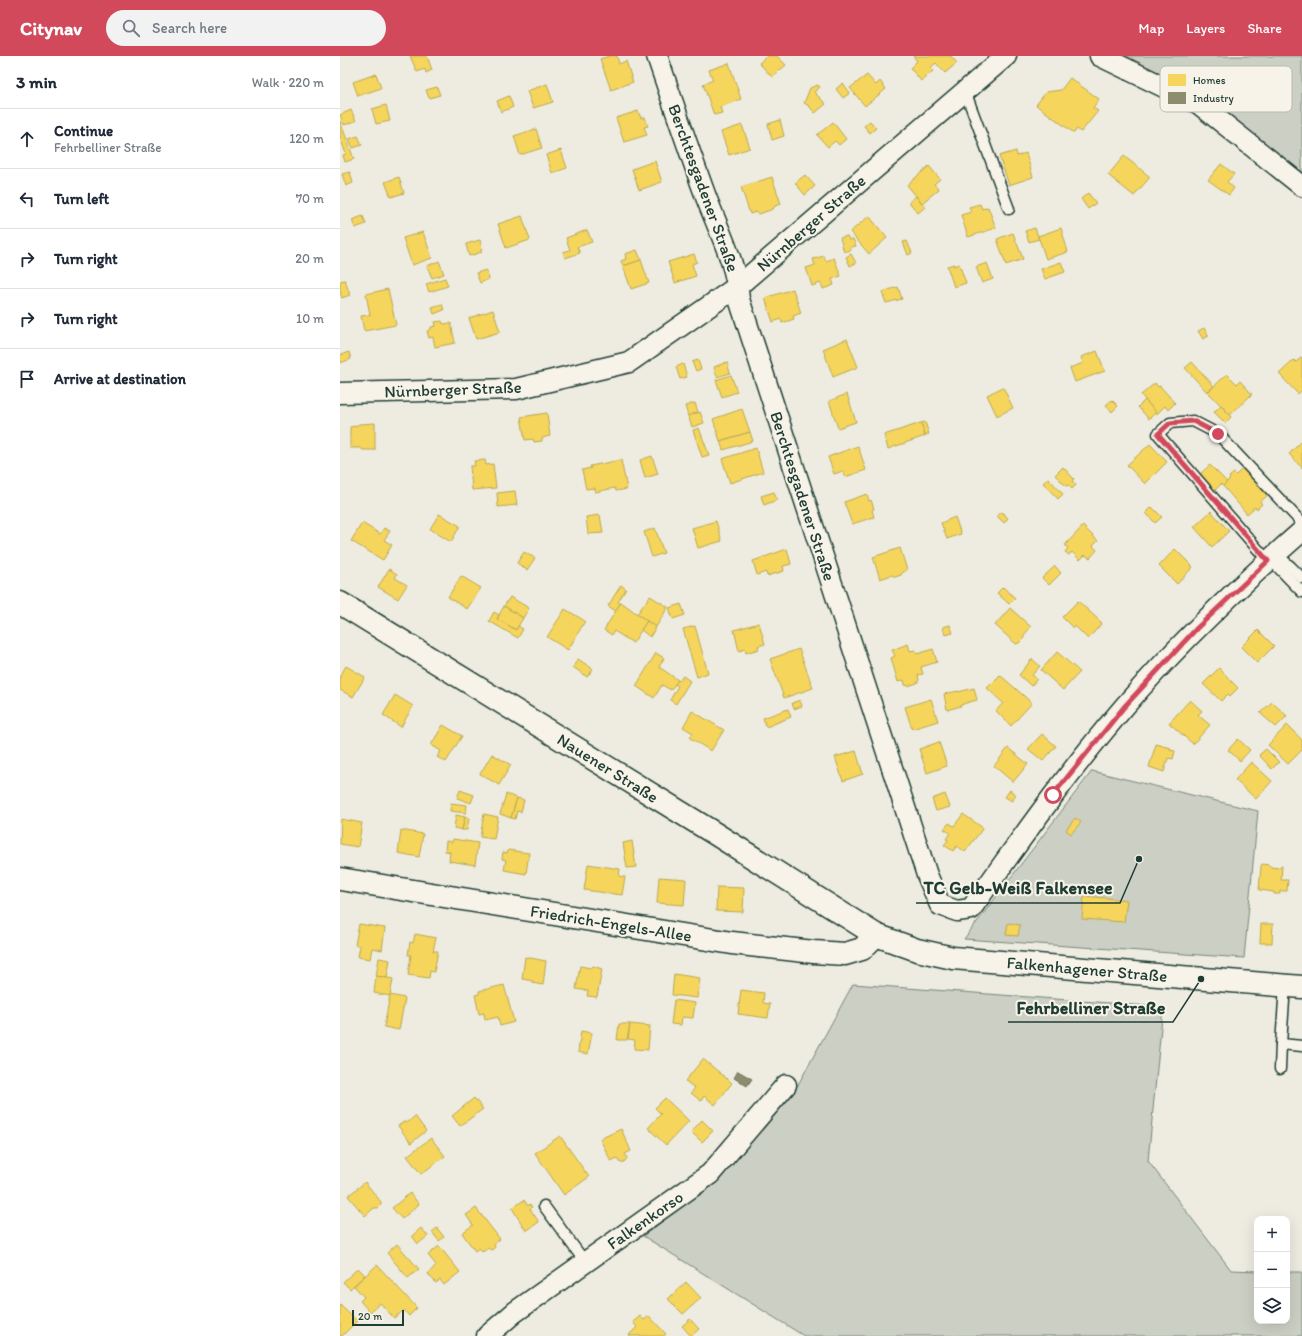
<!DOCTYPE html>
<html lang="en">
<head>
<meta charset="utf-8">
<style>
	:root { --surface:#fff; --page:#f2f2f3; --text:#1f2937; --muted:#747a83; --line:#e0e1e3; --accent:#d1495b }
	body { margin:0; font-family:Itim,sans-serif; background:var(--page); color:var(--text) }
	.controls { position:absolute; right:12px; bottom:12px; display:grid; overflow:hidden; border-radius:8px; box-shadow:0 4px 16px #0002 }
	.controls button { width:36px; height:36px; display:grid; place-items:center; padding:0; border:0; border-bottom:1px solid var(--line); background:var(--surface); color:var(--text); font:20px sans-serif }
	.scale { position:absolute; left:12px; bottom:10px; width:52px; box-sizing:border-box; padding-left:4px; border:2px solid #1f3d34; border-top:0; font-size:11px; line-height:14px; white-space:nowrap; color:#1f3d34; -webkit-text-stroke:3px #f7f3e8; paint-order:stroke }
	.stop { position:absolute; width:12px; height:12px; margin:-9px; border:3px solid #d1495b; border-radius:50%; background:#fff }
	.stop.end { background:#d1495b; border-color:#fff; box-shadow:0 1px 4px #0008 }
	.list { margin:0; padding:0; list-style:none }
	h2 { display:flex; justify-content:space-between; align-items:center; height:52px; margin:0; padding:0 16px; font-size:17px }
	h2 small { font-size:13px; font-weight:400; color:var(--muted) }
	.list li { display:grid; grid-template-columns:26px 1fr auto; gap:12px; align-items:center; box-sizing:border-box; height:60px; padding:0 16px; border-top:1px solid var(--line) }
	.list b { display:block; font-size:15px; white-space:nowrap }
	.list p { margin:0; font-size:13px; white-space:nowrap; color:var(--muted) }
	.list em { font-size:13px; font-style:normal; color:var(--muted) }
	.icon { flex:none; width:22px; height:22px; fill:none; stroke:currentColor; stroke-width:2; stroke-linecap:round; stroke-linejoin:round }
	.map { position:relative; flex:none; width:962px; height:1280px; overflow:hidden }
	header { display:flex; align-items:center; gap:24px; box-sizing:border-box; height:56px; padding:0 20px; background:var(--accent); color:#fff }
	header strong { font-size:19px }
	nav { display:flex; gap:22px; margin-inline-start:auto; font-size:14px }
	.search { width:280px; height:36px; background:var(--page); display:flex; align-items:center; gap:10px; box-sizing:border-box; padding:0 14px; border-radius:22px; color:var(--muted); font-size:15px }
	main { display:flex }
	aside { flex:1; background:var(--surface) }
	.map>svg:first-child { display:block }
</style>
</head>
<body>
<header>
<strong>Citynav</strong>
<div class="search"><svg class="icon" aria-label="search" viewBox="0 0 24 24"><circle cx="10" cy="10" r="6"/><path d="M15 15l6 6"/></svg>Search here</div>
<nav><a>Map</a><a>Layers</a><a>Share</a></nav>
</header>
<main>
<aside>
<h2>3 min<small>Walk · 220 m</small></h2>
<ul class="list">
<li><svg class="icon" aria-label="ahead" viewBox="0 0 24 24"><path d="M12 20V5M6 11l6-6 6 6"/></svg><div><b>Continue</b><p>Fehrbelliner Straße</p></div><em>120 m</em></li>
<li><svg class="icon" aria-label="left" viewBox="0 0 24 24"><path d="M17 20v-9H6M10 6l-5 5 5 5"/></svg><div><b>Turn left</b></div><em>70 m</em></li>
<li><svg class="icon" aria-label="right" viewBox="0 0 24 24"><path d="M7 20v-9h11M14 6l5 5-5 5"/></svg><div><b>Turn right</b></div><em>20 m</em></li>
<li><svg class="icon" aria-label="right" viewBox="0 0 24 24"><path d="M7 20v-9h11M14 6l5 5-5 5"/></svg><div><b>Turn right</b></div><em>10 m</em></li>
<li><svg class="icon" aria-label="arrive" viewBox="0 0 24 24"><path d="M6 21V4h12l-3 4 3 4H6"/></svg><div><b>Arrive at destination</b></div></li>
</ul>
</aside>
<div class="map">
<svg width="962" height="1280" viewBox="0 0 962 1280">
	<rect width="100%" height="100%" fill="#eeece1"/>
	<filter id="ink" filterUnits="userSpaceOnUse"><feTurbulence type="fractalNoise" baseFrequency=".025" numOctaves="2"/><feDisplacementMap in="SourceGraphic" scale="8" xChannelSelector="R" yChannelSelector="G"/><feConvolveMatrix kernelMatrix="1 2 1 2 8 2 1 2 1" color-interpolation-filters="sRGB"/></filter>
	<g filter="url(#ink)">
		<g fill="#cccfc4" stroke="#76867c">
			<path d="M773 0H962V123Z"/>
			<path d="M752 715 918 755 904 902 624 883Z"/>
			<path d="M513 928 823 951 808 1105 891 1214 917 1215V1265H947V1216H962V1280H464L303 1180 379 1123 454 1036Z"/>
		</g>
		<g fill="#f6d55c" stroke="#b6a750">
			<path d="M70 0H87L92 14 86 17 85 13 77 16Z"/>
			<path d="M269 0H277L279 8 286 5 293 26 271 34 260 3Z"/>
			<path d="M427 0H437L446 9 432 21 419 7Z"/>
			<path d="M573 0H611L617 7 605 17 596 7 590 12 593 15 581 25 570 12 577 5Z"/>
			<path d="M389 7 401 43 380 51 382 57 374 59 363 28 373 24 369 14Z"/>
			<path d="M36 18 41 32 18 40 13 26Z"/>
			<path d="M527 19 536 29 540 25 546 33 525 50 510 32Z"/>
			<path d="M730 22 759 43 753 52 758 55 741 76 737 73 734 77 696 49 706 36 721 34Z"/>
			<path d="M503 27 510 37 503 42 496 33Z"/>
			<path d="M207 28 213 46 193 52 187 35Z"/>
			<path d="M478 29 480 31 474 36 486 48 475 57 469 50 464 47 470 32Z"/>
			<path d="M97 31 100 39 89 42 86 34Z"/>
			<path d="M169 40 173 51 161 56 157 45Z"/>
			<path d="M46 49 50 65 36 68 32 53Z"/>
			<path d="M11 54 16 65 4 69 0 59Z"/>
			<path d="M298 55 301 62 305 61 308 70 304 71 307 79 284 86 276 62Z"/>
			<path d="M440 64 444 80 432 84 428 68Z"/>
			<path d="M0 65 14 103 5 106 3 99 6 98 0 81Z"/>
			<path d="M530 65 536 72 530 77 524 70Z"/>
			<path d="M493 66 506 83 499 89 495 85 488 91 477 79Z"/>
			<path d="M402 69 410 92 389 99 381 76Z"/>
			<path d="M196 73 202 92 180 99 174 80Z"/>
			<path d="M18 80 22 89 13 92 9 83Z"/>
			<path d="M221 94 227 112 212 117 206 99Z"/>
			<path d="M676 95 677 100 686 97 693 121 669 129 659 100Z"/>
			<path d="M784 100 810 121 794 140 768 119Z"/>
			<path d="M315 105 322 126 299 134 292 113Z"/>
			<path d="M881 108 894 118 887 126 894 132 889 139 868 124Z"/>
			<path d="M589 110 600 123 594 128 599 133 582 147 567 129Z"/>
			<path d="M10 116 13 127 6 130 2 118Z"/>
			<path d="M465 119 475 130 465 139 455 127Z"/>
			<path d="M59 121 64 137 51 141 45 126Z"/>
			<path d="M432 121 441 148 435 150 433 153 419 158 416 156 410 158 401 131Z"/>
			<path d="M748 137 756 147 748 153 741 143Z"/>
			<path d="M576 140 585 151 578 157 569 146Z"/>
			<path d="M640 148 642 153 648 151 656 172 628 181 621 159 631 156 629 151Z"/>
			<path d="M23 160 26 168 15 172 12 164Z"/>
			<path d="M182 160 190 184 166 192 158 168Z"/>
			<path d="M529 160 547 182 529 198 510 176Z"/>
			<path d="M695 172 699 183 689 186 685 175Z"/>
			<path d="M721 172 728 196 706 203 698 180Z"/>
			<path d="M247 174 252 186 237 191 240 197 225 202 223 196 230 194 226 182Z"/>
			<path d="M83 176 92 202 72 209 63 182Z"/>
			<path d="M673 177 683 203 666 209 657 183Z"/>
			<path d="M507 180 509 184 513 183 516 190 511 191V194L504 196 500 182Z"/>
			<path d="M140 184 142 193H141L142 196 129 200 126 188Z"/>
			<path d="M567 185 572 197 568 199 563 186Z"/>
			<path d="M297 194 301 204 283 210 281 205 286 203 285 198Z"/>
			<path d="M354 198 357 206 352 208 356 220 335 227 328 206Z"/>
			<path d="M511 198 516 207 510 210 506 201Z"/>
			<path d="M484 200 486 205 494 202 501 220 492 223 494 229 483 233 481 227 472 230 466 212 475 209 473 203Z"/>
			<path d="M301 204 309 227 291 233 283 210Z"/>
			<path d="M99 205 104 218 92 222 87 210Z"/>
			<path d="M721 206 725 216 705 223 701 213Z"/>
			<path d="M647 207 653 223 642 227 636 211Z"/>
			<path d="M614 208V210L619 208 626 227 614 231 607 210Z"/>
			<path d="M146 214 149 223 140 227 136 217Z"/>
			<path d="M105 222 108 230 89 236 86 228Z"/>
			<path d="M5 224 10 239 2 242 0 236V225Z"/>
			<path d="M558 231 562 243 546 247 542 236Z"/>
			<path d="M48 233 56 269 24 275 21 260 30 259 26 238Z"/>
			<path d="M453 233 461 257 453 260 454 263 442 267 441 263 433 266 425 242Z"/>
			<path d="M102 248 104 254 94 258 92 251Z"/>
			<path d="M153 254 160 276 136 283 129 262Z"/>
			<path d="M102 265 103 268 111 267 115 287 95 291 93 281 89 282 87 275 91 273V271L96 270 95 266Z"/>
			<path d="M864 272 869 280 863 283 858 275Z"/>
			<path d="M507 283 518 311 493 321 483 293Z"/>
			<path d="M757 295 765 315 735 326 730 312 743 307 741 301Z"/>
			<path d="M9 296 11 303 0 307V299Z"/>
			<path d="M962 301V334L958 338 939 318 954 304 956 306Z"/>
			<path d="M358 304 361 313 356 315 352 306Z"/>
			<path d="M387 306 390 317 377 321 374 311Z"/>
			<path d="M852 306 874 330 867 336 845 312Z"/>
			<path d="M343 308 347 321 340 323 336 311Z"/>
			<path d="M887 318 897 328 900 325 912 338 890 359 868 336Z"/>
			<path d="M391 319 397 336 382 341 376 324Z"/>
			<path d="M815 327 818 331 820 330 835 347 828 354 825 350 817 358 801 339Z"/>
			<path d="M663 331 673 352 657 360 647 339Z"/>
			<path d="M507 338 516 366 498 372 489 345Z"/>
			<path d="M772 344 778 350 772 356 766 349Z"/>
			<path d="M805 344 816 356 809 363 798 351Z"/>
			<path d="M355 347 358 356 348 360 345 350Z"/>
			<path d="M881 349 891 361 885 367 874 356Z"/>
			<path d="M402 353 410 376 380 385 373 363Z"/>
			<path d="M360 356 364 367 352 371 348 360Z"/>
			<path d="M207 357 210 380 202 382V385L194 386 193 383 185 384 181 361Z"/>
			<path d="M585 366 589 378 585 379 581 367Z"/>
			<path d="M35 367V394H23L20 392H10V371L16 370 19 368Z"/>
			<path d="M581 367 585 380 548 393 544 379Z"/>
			<path d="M359 372 369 399 362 401 353 374Z"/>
			<path d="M410 376 413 385 383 394 380 385Z"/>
			<path d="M962 385V412L949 398Z"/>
			<path d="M810 388 827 406 805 428 787 409Z"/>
			<path d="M518 390 526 414 505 421 503 415 494 418 488 401Z"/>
			<path d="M416 392 423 416 390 427 382 403Z"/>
			<path d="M312 400 318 418 305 422 300 404Z"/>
			<path d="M145 404 146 409 153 408 156 432 132 434 130 410H135L134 405Z"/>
			<path d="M281 404 287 433 276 435 275 432 255 436V432L246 433 242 414 251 412 250 410Z"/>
			<path d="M870 409 887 426 883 430 881 428 874 435 859 419Z"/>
			<path d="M723 411 734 423 732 425 736 429 732 433 728 429 726 430 715 419Z"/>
			<path d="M903 412 918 426 917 427 928 439 920 446 922 448 917 453 915 451 907 458 883 430 890 423 889 421 894 417 896 419Z"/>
			<path d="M708 422 723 438 718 443 703 427Z"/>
			<path d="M175 435 177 449 158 451 157 437Z"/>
			<path d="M434 436 437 444 424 449 421 440Z"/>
			<path d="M527 438 529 445 531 444 534 453 532 454 534 461 512 468 504 446Z"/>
			<path d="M812 451 822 461 815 467 806 457Z"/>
			<path d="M871 455 889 475 872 491 854 471Z"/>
			<path d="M662 456 668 462 664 467 657 460Z"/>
			<path d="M99 458 120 470 111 486 90 473Z"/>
			<path d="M260 459 263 477 248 478 246 461Z"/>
			<path d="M615 461 621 478 607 483 601 467Z"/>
			<path d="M376 465 382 485 358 492 352 472Z"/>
			<path d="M22 467 40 478 44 472 50 475 44 484 52 489 43 504 11 485Z"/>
			<path d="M743 470 758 485 753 490 757 494 750 502 745 499 740 504 732 496 729 499 725 496 728 492 725 489Z"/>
			<path d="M315 472 324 497 312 501 304 476Z"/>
			<path d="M560 492 567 514 563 516 561 519 555 521 552 519 540 523 533 501Z"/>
			<path d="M447 493 451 508 443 510 444 515 427 520 426 516 417 519 413 505Z"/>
			<path d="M835 493 853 511 837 528 819 510Z"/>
			<path d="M184 496 195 502 187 514 177 507Z"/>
			<path d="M715 510 721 517 709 529 702 522Z"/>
			<path d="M49 513 57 518 55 522 67 529 58 543 38 531Z"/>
			<path d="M121 520 141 532 127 553 108 541Z"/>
			<path d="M281 529 286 533 278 546 280 548 276 555 268 550Z"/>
			<path d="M663 531 675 542 669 548 657 537Z"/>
			<path d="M310 540 328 551 316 571 297 558Z"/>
			<path d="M170 541 189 552 183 562 164 550Z"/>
			<path d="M738 545 762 567 748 583 735 570 733 572 722 561Z"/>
			<path d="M281 546 307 565 293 587 274 575 272 579 264 574Z"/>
			<path d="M341 548 345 559 333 563 329 552Z"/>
			<path d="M164 550 183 562 176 574 157 563Z"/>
			<path d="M670 552 691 571 684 579V582L679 587 676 588 655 569Z"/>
			<path d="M225 553 245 565 228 594 207 581Z"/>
			<path d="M154 556 159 559 157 563 176 574 178 570 183 573 178 582 149 565Z"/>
			<path d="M307 565 316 571 310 581 301 574Z"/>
			<path d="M419 567 425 588 418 590 419 593 406 597 405 593 399 595 394 574Z"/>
			<path d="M610 569 613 577 605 579 603 571Z"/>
			<path d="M355 570 368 617 357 621 343 573Z"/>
			<path d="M918 574 934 590 917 607 901 591Z"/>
			<path d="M568 588 570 595 575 594 577 598 593 593 597 606 581 611 583 618 578 619 579 624 577 627 568 630 565 629 564 624 558 626 551 602 555 600 552 594Z"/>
			<path d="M459 593 473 632 444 642 430 603Z"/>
			<path d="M717 596 740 616 723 634 701 614Z"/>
			<path d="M316 597 324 602 319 611 338 624 331 634 322 629 314 642 296 630Z"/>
			<path d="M238 603 253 613 247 621 233 611Z"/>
			<path d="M692 603 700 610 692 619 697 623 691 630 679 619Z"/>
			<path d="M6 610 25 621 13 641 0 634V620Z"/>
			<path d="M879 612 898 632 890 640 888 638 881 645 863 628Z"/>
			<path d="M660 619 692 647 671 670 656 655 663 647 647 632Z"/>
			<path d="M343 620 350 625 336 648 330 644 338 630 335 628 338 624 339 625Z"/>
			<path d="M634 632 637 644 626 647 621 649V650L607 654 604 638 618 635V636Z"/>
			<path d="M55 639 73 650 61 671 43 659Z"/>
			<path d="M591 643 598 665 572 673 565 651Z"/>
			<path d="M460 644 462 650 454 653 452 647Z"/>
			<path d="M850 644 862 655 858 659 870 669 853 688 829 667Z"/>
			<path d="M932 646 947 660 936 671 920 657Z"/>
			<path d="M448 653 451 661 426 671 423 662Z"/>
			<path d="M352 655 384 674 371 695 350 682 353 677 343 671Z"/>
			<path d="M103 669 122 680 106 706 97 701 101 695 91 689Z"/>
			<path d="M947 669 962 684V694L948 708 928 689Z"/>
			<path d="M702 678 716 690 703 705 688 693Z"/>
			<path d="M898 683 910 694 900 705 888 694Z"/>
			<path d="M599 686 607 710 587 717 579 693Z"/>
			<path d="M816 688 831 692 830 694 835 695 833 703 828 702 824 716 809 711Z"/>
			<path d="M668 692 688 708 673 726 654 710Z"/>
			<path d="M926 693 939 706 932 713 919 699Z"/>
			<path d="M516 695 523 718 503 725 495 701Z"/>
			<path d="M152 698 171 709 159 729 140 718Z"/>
			<path d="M911 706 932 725 916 743 895 724Z"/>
			<path d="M120 734 134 739 131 747 117 742Z"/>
			<path d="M670 734 676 739 672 745 665 741Z"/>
			<path d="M166 738 177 742 171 762 160 758Z"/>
			<path d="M605 738 610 751 596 755 592 743Z"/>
			<path d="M177 742 184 744 181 756 177 755 175 763 171 762Z"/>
			<path d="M111 747 127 749 126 757 110 755Z"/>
			<path d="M144 758 158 761 154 783 140 781Z"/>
			<path d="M623 758 643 772 625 796 617 790 613 795 604 789 608 784 606 783 610 777 604 773 609 767 614 770Z"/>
			<path d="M116 759 125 761 122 774 114 772Z"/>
			<path d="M125 761 129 762 127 774H122Z"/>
			<path d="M735 762 741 766 731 778 726 774Z"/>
			<path d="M1 763 22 767 18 791 0 788Z"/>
			<path d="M61 774 83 778 79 801 58 797Z"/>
			<path d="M113 783 138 787 135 809 109 805 110 796 105 795 106 785 112 786Z"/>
			<path d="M292 785 296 811 287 812 283 787Z"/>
			<path d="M168 794 189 797 186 818 164 814 166 804 162 803 163 796 167 797Z"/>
			<path d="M248 808 280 813 279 820 285 821 282 839 244 834Z"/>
			<path d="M922 808 929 809 931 811 940 812V810H942L941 824H948L947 835H940V838H934V836L919 834 921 810Z"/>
			<path d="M319 821 346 823 344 849 317 847Z"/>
			<path d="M377 831 404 832 403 856 376 855Z"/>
			<path d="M744 840 787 844 784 866 742 863Z"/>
			<path d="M668 867 680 869 678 880 666 879Z"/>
			<path d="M19 868 45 872 42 894 32 892 30 903 18 901 20 890 15 889Z"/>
			<path d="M921 868H933L932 887H920Z"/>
			<path d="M75 878 96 882 93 895H98L94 916 90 915 89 922 68 919 71 899H68L70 886 73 887Z"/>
			<path d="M185 901 206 905 203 929 192 927 193 925 182 923Z"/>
			<path d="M39 902 50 904 47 922 36 920Z"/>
			<path d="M240 910 251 912 253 910 262 913 257 941 247 940 248 935 236 933Z"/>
			<path d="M334 918 360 922 357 942 332 939Z"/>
			<path d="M36 920 53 923 50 940 34 937Z"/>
			<path d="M164 929 174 966 160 970 158 961 145 964 144 957 139 958 135 939 139 938V935Z"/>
			<path d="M401 934 424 937 423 947 430 948 428 962 398 958Z"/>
			<path d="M50 939 65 942 59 974 44 971Z"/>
			<path d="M334 944 355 947 353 962 342 961 341 969 331 968Z"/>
			<path d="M279 968H290L287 984H277Z"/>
			<path d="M290 968 310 970 308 994 294 993 295 984 288 983Z"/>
			<path d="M241 975 252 977 248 998 238 996Z"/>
			<path d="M363 1003 392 1027 375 1049 364 1040 361 1045 351 1037 355 1032 345 1025Z"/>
			<path d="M134 1042 143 1053 120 1070 112 1060Z"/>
			<path d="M325 1042 349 1065 326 1089 308 1072 321 1058 315 1052Z"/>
			<path d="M75 1060 86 1075 71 1087 58 1070 65 1065 67 1067Z"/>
			<path d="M362 1064 373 1075 362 1086 351 1076Z"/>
			<path d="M281 1073 291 1095 285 1098 287 1102 285 1105 282 1107 279 1106 277 1102 271 1105 260 1083Z"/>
			<path d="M220 1080 249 1121 224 1139 195 1097Z"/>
			<path d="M91 1082 105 1100 81 1118 67 1100Z"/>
			<path d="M25 1126 41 1146V1149L38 1152H34L25 1160 8 1140Z"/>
			<path d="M70 1137 79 1148 62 1163 52 1152Z"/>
			<path d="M184 1144 188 1150 190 1148 192 1151 190 1153 199 1166 186 1175 172 1152Z"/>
			<path d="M136 1152 160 1183 154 1188 155 1191 153 1193 151 1194 148 1192 143 1196 139 1192 135 1195 122 1177 133 1169 126 1159Z"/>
			<path d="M81 1172 88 1180 78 1188 72 1180Z"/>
			<path d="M97 1172 104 1181 99 1185 92 1176Z"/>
			<path d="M57 1188 79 1213 68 1222 47 1197Z"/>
			<path d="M99 1190 120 1216 104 1229 100 1224 96 1227 88 1218 96 1209 88 1199Z"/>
			<path d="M37 1209 77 1252 69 1260 64 1254 54 1262 40 1247 30 1256 20 1245 24 1241 14 1230Z"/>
			<path d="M18 1212 25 1219 10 1233 3 1226Z"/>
			<path d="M346 1226 361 1242 343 1258 328 1243Z"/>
			<path d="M0 1249 17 1265 2 1280H0Z"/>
			<path d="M300 1260 304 1264 309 1260 326 1278 324 1280H290L289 1279 297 1271 293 1266Z"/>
			<path d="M350 1263 359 1273 351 1280 342 1270Z"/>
		</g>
		<path fill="#8c8c6e" stroke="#6b745d" d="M398 1015 412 1023 407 1030 394 1022Z"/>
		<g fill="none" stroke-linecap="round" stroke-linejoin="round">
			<g stroke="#1f3d34" stroke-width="13">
				<g id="service">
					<path d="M625 35 669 153"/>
					<path d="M936 498 951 511 962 522"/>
					<path d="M930 503 962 536"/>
					<path d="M928 505 818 378 830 367 853 365 878 378 962 467"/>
					<path d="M945 930 941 988 962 990"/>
					<path d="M940 1013 941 988"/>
					<path d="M204 1150 245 1206"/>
				</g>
			</g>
			<g stroke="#1f3d34" stroke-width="23">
				<g id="minor">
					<path d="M317 0C333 47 349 95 366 141 379 175 396 207 399 243L587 819 600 849 617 855 631 853C680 784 729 715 784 651 838 588 899 530 962 475"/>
					<path d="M760 0 859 48 962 130"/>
					<path d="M0 337 176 333 289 306 398 230 666 0"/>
					<path d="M147 1280 175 1256 370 1118 446 1029"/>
				</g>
			</g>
			<g stroke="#1f3d34" stroke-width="25">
				<path id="tertiary" d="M0 823 392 887 474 896 505 898 522 893 536 879"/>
			</g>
			<g stroke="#1f3d34" stroke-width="25">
				<path id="secondary" d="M0 547 374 777 536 879 577 894 613 902 962 931"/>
			</g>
			<use href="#service" stroke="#f7f3e8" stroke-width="10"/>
			<use href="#minor" stroke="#f7f3e8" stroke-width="20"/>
			<use href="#tertiary" stroke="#f7f3e8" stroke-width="22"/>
			<use href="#secondary" stroke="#f7f3e8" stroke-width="22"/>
		</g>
	</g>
	<g fill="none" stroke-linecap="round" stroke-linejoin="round" filter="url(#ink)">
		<path stroke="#d1495b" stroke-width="5" d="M713 739 784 651 857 572 928 505 818 378 830 367 853 365 878 378"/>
	</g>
	<g text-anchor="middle" stroke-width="4" stroke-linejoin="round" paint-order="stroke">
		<g font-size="17" fill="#1f3d34" stroke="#f7f3e8">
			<text transform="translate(364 132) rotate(70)" y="6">Berchtesgadener Straße</text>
			<text transform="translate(471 167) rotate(-41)" y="6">Nürnberger Straße</text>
			<text transform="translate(113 333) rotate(-2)" y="6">Nürnberger Straße</text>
			<text transform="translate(463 440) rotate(72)" y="6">Berchtesgadener Straße</text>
			<text transform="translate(268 712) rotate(32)" y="6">Nauener Straße</text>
			<text transform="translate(271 867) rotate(9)" y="6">Friedrich-Engels-Allee</text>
			<text transform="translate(747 913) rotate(5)" y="6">Falkenhagener Straße</text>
			<text transform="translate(305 1164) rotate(-35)" y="6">Falkenkorso</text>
		</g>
	</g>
	<rect x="820" y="10" width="132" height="46" rx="6" fill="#f7f3e8" stroke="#b6bcb2" stroke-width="1"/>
	<rect x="828" y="18" width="18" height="12" fill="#f6d55c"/>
	<rect x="828" y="36" width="18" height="12" fill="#8c8c6e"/>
	<g font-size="11" fill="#1f3d34">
		<text x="853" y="28">Homes</text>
		<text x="853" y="46">Industry</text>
	</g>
	<path fill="none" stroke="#1f3d34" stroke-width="1.5" d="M799 803L780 847H576M861 923L833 966H668"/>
	<g fill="#1f3d34" stroke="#f7f3e8" stroke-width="1.5">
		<circle cx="799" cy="803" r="4"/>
		<circle cx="861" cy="923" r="4"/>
	</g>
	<g font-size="18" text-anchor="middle" font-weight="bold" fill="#1f3d34" stroke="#f7f3e8" stroke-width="4" stroke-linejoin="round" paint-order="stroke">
		<text x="678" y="838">TC Gelb-Weiß Falkensee</text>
		<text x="751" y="958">Fehrbelliner Straße</text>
	</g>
</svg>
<div class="controls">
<button>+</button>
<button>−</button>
<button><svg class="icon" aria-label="layers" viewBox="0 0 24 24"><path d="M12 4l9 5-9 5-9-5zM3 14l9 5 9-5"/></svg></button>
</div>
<div class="scale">20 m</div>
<div class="stop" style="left:713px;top:739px"></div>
<div class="stop end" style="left:878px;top:378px"></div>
</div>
</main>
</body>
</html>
